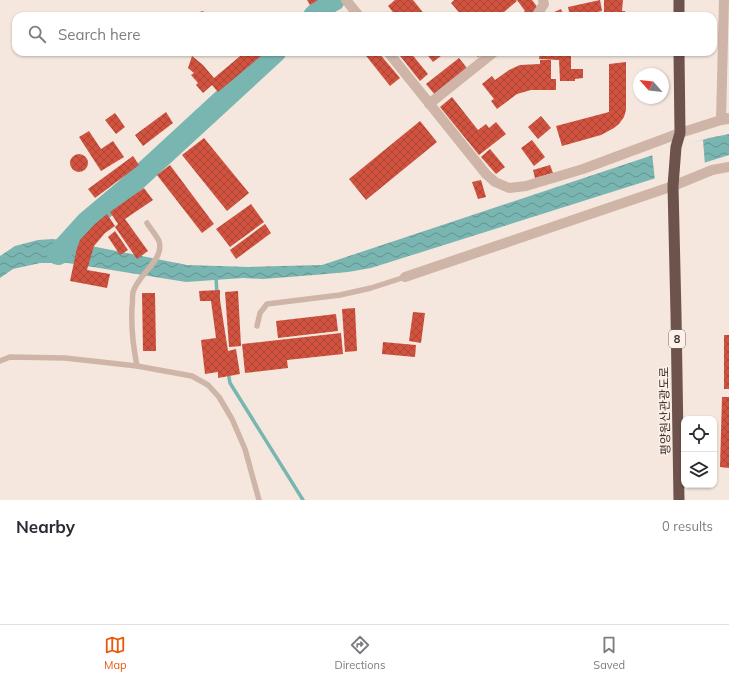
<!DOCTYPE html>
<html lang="en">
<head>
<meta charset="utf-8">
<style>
	:root { --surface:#fff; --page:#f7f7f7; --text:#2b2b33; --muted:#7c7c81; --line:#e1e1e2; --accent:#ea580c }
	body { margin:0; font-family:Mulish,"Noto Sans KR",sans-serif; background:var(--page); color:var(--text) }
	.controls { position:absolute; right:12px; bottom:12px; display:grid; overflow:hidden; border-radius:8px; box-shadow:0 1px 3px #0004 }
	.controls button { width:36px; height:36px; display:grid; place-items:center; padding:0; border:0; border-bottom:1px solid var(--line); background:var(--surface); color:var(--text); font:20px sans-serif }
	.compass { position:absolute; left:633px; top:68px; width:36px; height:36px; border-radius:50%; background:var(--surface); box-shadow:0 1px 3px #0004; rotate:297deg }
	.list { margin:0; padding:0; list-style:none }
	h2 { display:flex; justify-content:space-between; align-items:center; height:52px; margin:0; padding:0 16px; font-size:17px }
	h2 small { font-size:13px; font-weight:400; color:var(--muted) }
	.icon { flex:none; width:22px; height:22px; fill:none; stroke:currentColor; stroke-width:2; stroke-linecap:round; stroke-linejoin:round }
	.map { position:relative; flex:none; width:729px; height:500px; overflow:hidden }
	.search { position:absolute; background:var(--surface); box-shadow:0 1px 3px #0004; left:12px; right:12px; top:12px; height:44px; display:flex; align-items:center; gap:10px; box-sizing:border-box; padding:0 14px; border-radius:12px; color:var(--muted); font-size:15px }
	.sheet { height:124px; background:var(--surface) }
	nav { display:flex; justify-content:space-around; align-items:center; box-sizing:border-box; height:56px; border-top:1px solid var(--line); background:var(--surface); font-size:11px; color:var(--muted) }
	nav a { display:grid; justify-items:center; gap:2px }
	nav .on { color:var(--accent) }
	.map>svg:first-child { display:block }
</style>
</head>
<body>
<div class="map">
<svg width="729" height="500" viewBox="0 0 729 500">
	<defs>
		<pattern id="water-waves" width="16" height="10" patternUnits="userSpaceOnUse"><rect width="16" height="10" fill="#79b5b1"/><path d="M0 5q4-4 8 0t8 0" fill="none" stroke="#649390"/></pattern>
		<pattern id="building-cross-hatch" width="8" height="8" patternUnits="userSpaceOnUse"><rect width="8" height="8" fill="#d1533f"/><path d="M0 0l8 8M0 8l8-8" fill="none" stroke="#ab4535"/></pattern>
	</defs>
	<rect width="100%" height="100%" fill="#f5e7dd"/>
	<path fill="url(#water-waves)" d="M729 134V155L371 268 348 272 314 275 263 279 243 278 186 282 68 263H40L13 269 0 278V256L15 246 38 240 53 239 71 242 187 265 249 267 322 265 650 156 709 138Z"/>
	<path fill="#f5e7dd" d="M703 140 705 165 655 181 652 153Z"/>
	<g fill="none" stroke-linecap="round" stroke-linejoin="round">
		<g stroke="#79b5b1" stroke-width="3.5">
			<path d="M216 277 217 295"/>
			<path d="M228 372 230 383 303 500"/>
		</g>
		<g stroke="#79b5b1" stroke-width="22">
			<path d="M314 16 327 4 334 0"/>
			<path d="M58 254 87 222 124 191 275 52"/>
		</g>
	</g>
	<g fill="url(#building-cross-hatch)">
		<path d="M307 0H318L310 5Z"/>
		<path d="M395 0H413L426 16H396L388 6Z"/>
		<path d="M454 0H516L517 1 504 12 508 16H462L451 3Z"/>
		<path d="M517 0H532L538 8 528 16H519L525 11Z"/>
		<path d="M600 0 602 11 579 16H570L568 7Z"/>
		<path d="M604 0H623L622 11H625V16H604Z"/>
		<path d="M561 9 564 16H551L550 14Z"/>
		<path d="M201 11 209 13V16H200Z"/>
		<path d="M228 12 231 16H222Z"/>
		<path d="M245 52H258L261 56 218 92 212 85 203 93 196 85 198 83 191 75 194 73 188 68 192 56 203 65 214 78Z"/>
		<path d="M363 52H378L400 78 390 86Z"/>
		<path d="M397 52H410L428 74 420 81Z"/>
		<path d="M425 52H446L433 62Z"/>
		<path d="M475 52H484L478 57 474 53Z"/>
		<path d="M540 52H571V69H583V78L575 79V81H560L559 60 539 59Z"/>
		<path d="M459 58 467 68 435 95 426 84Z"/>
		<path d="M540 60H551V79H556V90H531L517 94 497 109 491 101 494 99 482 84 492 76 495 80 509 70 520 65 540 64Z"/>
		<path d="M626 62V110L624 117 619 124 614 128 601 135 562 146 556 126 609 112V64Z"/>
		<path d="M452 97 478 130 486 124 489 128 496 122 506 134 479 155 440 107Z"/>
		<path d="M166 112 173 123 143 146 135 135Z"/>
		<path d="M115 113 125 127 116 134 105 120Z"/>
		<path d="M541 116 551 128 538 139 528 127Z"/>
		<path d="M420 121 437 142 366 200 349 179Z"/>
		<path d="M89 131 101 149 113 141 124 157 101 171 79 137Z"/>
		<path d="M204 138 249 193 227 211 182 155Z"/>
		<path d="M532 140 545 157 534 166 521 148Z"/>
		<path d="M490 149 505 167 496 174 481 157Z"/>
		<circle cx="79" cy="163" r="9"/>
		<path d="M133 156 139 165 95 198 88 189Z"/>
		<path d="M170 165 214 224 202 233 157 175Z"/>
		<path d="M550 165 553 173 535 178 533 170Z"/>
		<path d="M481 180 486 197 478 199 472 182Z"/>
		<path d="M144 188 153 200 125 219 148 251 137 259 115 227 118 224 110 212Z"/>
		<path d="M251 204 264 222 230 247 216 229Z"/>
		<path d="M107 214 115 226 105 233 94 246 87 270 110 274 107 288 70 281 77 248 80 240 95 224Z"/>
		<path d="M265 224 271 233 236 259 230 250Z"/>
		<path d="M115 231 128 250 120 255 108 237Z"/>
		<path d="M220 290V300L228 351 236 349 240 374 218 378V372L205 374 201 340 216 338 211 301H200L199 291Z"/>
		<path d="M238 291 241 346 229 347 225 292Z"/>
		<path d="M142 293H155L156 351H143Z"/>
		<path d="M355 308 357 351 345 352 342 309Z"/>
		<path d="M413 312 425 313 421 343 409 341Z"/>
		<path d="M336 314 338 331 278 338 276 321Z"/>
		<path d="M341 333 343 354 287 360 288 368 245 373 242 344Z"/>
		<rect x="724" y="335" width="5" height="54"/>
		<path d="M383 342 416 345 415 357 382 354Z"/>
		<path d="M722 397H729V468L720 467Z"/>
	</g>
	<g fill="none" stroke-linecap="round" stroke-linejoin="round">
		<g stroke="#ceb5a7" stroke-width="5.5">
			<path d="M257 326 260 313 267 304 340 295 371 288 405 277"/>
			<path d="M0 361 10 357 65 358 137 366 192 376 208 385 219 397 232 419 245 449 259 500"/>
			<path d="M137 366C133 346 131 327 132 307 133 302 132 296 133 292 138 274 165 260 159 241 156 235 150 228 147 223"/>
		</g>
		<g stroke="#ceb5a7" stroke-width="10">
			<path d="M346 0 359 16"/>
			<path d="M724 0 721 120 727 118"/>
			<path d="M536 16 544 4 543 0"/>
			<path d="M388 52 486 174 495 182 509 188 526 186 583 169 680 133 721 120 729 119"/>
			<path d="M429 104 494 52"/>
			<path d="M405 277 673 186"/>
		</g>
		<path stroke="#ceb5a7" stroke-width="10" d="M673 186 712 170 729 167"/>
		<g stroke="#6d534c" stroke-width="11">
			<path d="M679 0V16"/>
			<path d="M679 500 676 314 673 186 676 147 680 133 679 52"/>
		</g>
	</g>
	<g text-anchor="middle" stroke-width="3" stroke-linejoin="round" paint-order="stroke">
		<rect fill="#fcf2ea" stroke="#746762" stroke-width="1" x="669" y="330" width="16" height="18" rx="3"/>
		<g font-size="11" font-weight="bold" fill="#3a2c28">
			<text x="677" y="343">8</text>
		</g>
		<g font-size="12" fill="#3a2c28" stroke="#fcf2ea">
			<text transform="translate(665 411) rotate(-91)" y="4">평양원산관광도로</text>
		</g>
	</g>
</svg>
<div class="controls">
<button><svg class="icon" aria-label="locate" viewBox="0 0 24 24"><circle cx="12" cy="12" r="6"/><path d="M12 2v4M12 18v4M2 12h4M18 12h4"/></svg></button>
<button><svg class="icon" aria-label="layers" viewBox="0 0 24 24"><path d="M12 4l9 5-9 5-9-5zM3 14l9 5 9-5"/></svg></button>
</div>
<svg class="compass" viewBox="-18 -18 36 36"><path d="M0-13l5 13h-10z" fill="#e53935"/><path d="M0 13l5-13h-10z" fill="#7c7c81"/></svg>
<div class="search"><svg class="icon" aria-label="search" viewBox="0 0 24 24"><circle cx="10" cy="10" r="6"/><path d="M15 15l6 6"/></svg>Search here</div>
</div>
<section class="sheet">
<h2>Nearby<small>0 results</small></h2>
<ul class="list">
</ul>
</section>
<nav>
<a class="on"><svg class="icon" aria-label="map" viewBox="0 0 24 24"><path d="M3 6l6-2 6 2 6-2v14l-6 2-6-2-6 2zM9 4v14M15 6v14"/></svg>Map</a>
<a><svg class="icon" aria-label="directions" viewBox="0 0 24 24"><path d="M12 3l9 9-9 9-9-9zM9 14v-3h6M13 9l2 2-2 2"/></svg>Directions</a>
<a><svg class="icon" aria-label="saved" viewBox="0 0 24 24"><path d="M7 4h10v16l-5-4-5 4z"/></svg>Saved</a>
</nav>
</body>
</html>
